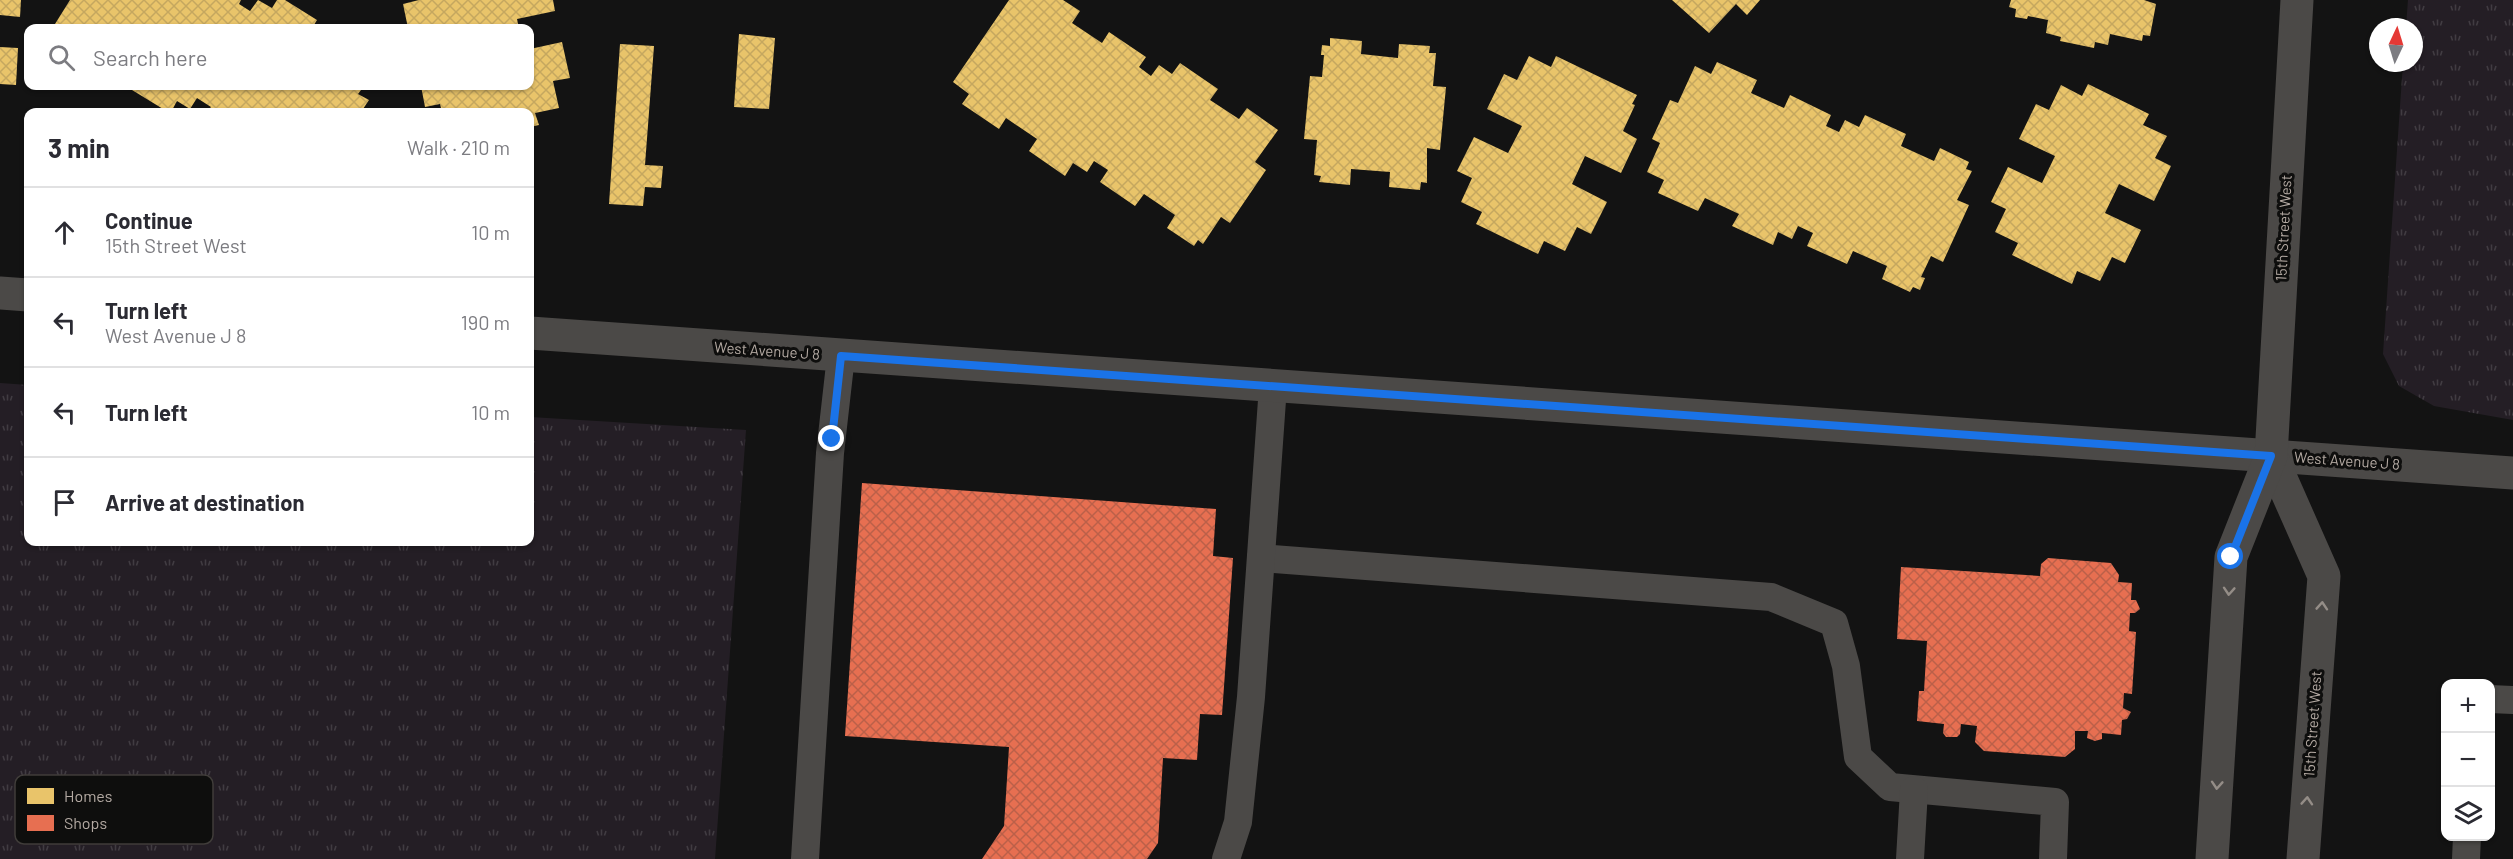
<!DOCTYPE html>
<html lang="en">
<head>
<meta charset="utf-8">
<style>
	:root { --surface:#fff; --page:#f2f2f3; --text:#2b2b33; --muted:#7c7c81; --line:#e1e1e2 }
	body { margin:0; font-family:Barlow,sans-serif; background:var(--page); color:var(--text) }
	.controls { position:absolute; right:18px; bottom:18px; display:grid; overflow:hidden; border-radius:12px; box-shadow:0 2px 4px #0004 }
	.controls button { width:54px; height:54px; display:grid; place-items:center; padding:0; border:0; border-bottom:2px solid var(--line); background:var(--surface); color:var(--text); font:30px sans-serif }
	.compass { position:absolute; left:2369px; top:18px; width:54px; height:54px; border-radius:50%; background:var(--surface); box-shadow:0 2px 4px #0004; rotate:4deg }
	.stop { position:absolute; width:18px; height:18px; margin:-14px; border:4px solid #1a73e8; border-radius:50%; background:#fff }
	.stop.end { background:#1a73e8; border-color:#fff; box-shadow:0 2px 6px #0008 }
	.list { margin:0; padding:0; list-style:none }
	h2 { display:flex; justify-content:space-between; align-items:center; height:78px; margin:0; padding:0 24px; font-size:26px }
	h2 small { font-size:20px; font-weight:400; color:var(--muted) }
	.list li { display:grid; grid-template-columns:39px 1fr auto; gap:18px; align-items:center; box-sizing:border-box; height:90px; padding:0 24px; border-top:2px solid var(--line) }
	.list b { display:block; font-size:22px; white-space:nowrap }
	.list p { margin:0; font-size:20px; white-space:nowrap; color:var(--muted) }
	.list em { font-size:20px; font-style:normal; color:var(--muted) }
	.icon { flex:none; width:33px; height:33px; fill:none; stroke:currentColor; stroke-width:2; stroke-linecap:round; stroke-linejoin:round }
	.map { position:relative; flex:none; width:2513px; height:859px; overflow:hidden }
	.search { position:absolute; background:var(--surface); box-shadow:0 2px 4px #0004; left:24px; top:24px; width:510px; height:66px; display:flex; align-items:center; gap:15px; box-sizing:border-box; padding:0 21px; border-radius:12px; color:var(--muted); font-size:22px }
	.panel { position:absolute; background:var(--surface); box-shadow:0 2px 4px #0004; left:24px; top:108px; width:510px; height:438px; border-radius:12px }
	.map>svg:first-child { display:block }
</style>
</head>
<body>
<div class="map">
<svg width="2513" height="859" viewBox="0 0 2513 859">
	<defs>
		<pattern id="grass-tufts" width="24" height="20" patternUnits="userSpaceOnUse" patternTransform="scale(1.5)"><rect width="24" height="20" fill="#241e25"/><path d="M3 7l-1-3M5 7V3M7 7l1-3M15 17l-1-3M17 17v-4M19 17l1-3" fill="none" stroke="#413c42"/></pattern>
		<pattern id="homes-cross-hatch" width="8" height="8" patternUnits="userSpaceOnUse" patternTransform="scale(1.5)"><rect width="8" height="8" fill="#e9c46a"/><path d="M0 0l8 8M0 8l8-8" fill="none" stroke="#c5a75f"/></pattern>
		<pattern id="shops-cross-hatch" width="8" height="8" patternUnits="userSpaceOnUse" patternTransform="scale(1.5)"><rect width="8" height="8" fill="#e76f51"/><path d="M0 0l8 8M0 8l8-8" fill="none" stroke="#bb6049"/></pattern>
	</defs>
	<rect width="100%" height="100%" fill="#131313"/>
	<g fill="url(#grass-tufts)">
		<path d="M2408 0H2513V420L2434 406 2399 386 2383 354 2403 63H2414V27H2406Z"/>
		<path d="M0 383 28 385V542H530V417L746 430 715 859H0Z"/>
	</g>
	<g fill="url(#homes-cross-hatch)">
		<path d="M0 0H21L20 17 0 15Z"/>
		<path d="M70 0H241L239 4 250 11 258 0 272 8 277 0H285L317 20 312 28H61L55 24Z"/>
		<path d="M419 0H553L555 11 517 19 519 28H408L403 4Z"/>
		<path d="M1009 0H1063L1080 11 1072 23 1102 43 1109 32 1146 57 1139 67 1151 76 1159 65 1172 74 1180 63 1218 89 1210 100 1239 119 1247 108 1278 130 1255 162 1266 170 1230 223 1221 217 1203 244 1198 240 1194 246 1167 228 1175 215 1144 194 1135 206 1100 182 1108 170 1094 161 1087 172 1073 163 1065 176 1029 151 1037 139 1006 118 999 129 962 104 969 94 953 82Z"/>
		<path d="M1672 0H1760L1747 15 1736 4 1709 33Z"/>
		<path d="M2011 0H2144L2156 4 2150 36 2143 35 2142 41 2110 34 2108 45 2095 42 2094 48 2060 41 2061 37 2046 33 2048 20 2028 16 2027 19 2015 17 2016 9 2009 7Z"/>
		<path d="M739 34 775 38 769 109 734 107Z"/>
		<path d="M1330 38 1362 41 1361 54 1398 58 1399 44 1430 46 1429 53H1436L1433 86 1446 87 1440 150 1427 148V183L1421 182 1420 190 1389 187 1390 172 1351 169 1350 185 1319 182 1321 176 1314 175 1317 140 1304 139 1310 76 1322 77 1324 55H1321L1322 45 1330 46Z"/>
		<path d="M562 42 570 78 553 81 559 108 535 113 539 125 530 127V112H442L440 104 425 107 421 86H530V49Z"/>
		<path d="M620 44 654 46 645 165 663 166 661 188 645 187 643 206 609 204Z"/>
		<path d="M0 47 18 48 16 85 0 84Z"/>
		<path d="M1529 56 1551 67 1556 56 1637 95 1632 104 1635 105 1623 131 1637 139 1621 173 1585 156 1572 184 1607 202 1591 234 1577 227 1565 251 1544 241 1538 254 1476 224 1482 212 1461 202 1472 178 1457 171 1474 137 1508 153 1522 126 1487 109 1504 74 1517 80Z"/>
		<path d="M1717 62 1757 80 1751 93 1784 108 1790 95 1831 115 1826 126 1839 132 1845 120 1859 127 1865 115 1906 134 1901 146 1934 161 1940 148 1969 162 1966 169 1972 171 1957 200 1969 205 1943 262 1931 256 1921 277 1925 278 1920 290 1913 287 1910 292 1882 279 1887 266 1853 251 1847 264 1807 246 1813 233 1798 226 1792 239 1778 232 1773 245 1732 226 1739 214 1705 198 1698 211 1658 193 1664 180 1647 172 1660 143 1652 139 1670 100 1678 103 1695 66 1711 74Z"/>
		<path d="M2088 84 2149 114 2143 125 2167 136 2155 158 2171 166 2154 201 2119 184 2105 213 2141 230 2125 263 2112 257 2100 281 2077 271 2072 284 2012 255 2018 243 1995 232 2006 209 1991 202 2008 167 2042 183 2055 156 2019 139 2036 104 2049 110 2061 85 2082 96Z"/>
		<path d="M135 86H364L358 94 369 100 361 112H207L211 107 197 98 190 109 177 101 171 112H168L132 90Z"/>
	</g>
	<g fill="url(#shops-cross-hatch)">
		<path d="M862 483 1216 509 1213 556 1233 558 1222 715 1200 714 1197 760 1163 758 1158 843 1147 859H982L1004 826 1009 747 845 736Z"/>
		<path d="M2048 558 2111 563 2119 575 2118 582 2132 583 2131 600H2136L2140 609 2135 613H2130L2129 631 2136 632 2132 694 2124 693 2123 708 2131 712 2127 719 2122 720 2121 735 2102 733V739L2095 741 2087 738 2088 731H2075V749L2065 757 1984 751 1975 742 1977 726 1961 724 1960 734 1957 737H1946L1943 733 1944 724 1917 721 1919 691H1924L1927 641 1897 639 1901 567 2040 576 2041 564Z"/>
	</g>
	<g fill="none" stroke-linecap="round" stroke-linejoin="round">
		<g stroke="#4b4947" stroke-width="28">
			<path d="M1261 558 1771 597 1834 623 1846 666 1858 757 1890 787 2055 802 2053 859"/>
			<path d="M2490 699 2513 700"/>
			<path d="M805 859 830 453 841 356"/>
			<path d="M1226 859 1238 822 1251 697 1273 386"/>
			<path d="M1910 859 1914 790"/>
			<path d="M2466 859 2467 836"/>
		</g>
		<g stroke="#4b4947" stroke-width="33">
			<path d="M0 293 28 295"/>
			<path d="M530 333 2513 473"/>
			<path d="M2271 456 2324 576 2303 859"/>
			<path d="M2212 859 2231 557 2271 456 2297 0"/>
		</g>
	</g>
	<defs><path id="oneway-chevron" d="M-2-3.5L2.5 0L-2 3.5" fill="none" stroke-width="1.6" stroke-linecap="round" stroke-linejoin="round" transform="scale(1.5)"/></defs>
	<g stroke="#948d87">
		<use href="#oneway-chevron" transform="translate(2229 591) rotate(94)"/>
		<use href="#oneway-chevron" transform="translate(2322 606) rotate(-86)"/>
		<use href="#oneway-chevron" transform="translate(2217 785) rotate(94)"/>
		<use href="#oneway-chevron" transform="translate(2307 801) rotate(-86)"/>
	</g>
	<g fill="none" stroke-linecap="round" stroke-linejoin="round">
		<path stroke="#1a73e8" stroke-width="8" d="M832 439 841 356 2271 456 2231 557"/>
	</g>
	<g text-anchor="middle" stroke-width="6" stroke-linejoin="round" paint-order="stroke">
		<g font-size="15" fill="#b4aaa3" stroke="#0e0e0d">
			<text transform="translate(2284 228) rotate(-87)" y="5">15th Street West</text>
			<text transform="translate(767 351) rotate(4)" y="5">West Avenue J 8</text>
			<text transform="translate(2347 461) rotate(4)" y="5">West Avenue J 8</text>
			<text transform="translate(2313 724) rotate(-86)" y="5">15th Street West</text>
		</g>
	</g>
	<rect x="15" y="775" width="198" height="69" rx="9" fill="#0e0e0d" stroke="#403d3a" stroke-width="1.5"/>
	<rect x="27" y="788" width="27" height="16" fill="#e9c46a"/>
	<rect x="27" y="815" width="27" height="16" fill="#e76f51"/>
	<g font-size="16" fill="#b4aaa3">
		<text x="64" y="802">Homes</text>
		<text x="64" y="829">Shops</text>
	</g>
</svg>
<div class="controls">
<button>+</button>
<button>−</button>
<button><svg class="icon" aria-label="layers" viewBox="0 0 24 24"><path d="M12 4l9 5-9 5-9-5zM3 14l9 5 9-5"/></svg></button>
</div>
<svg class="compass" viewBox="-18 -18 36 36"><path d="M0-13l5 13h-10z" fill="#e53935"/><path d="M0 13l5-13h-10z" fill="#7c7c81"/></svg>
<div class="stop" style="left:2231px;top:557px"></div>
<div class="stop end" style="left:832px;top:439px"></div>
<div class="search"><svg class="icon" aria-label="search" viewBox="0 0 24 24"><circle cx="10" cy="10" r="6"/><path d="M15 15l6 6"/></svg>Search here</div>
<section class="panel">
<h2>3 min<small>Walk · 210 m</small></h2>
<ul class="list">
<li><svg class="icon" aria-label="ahead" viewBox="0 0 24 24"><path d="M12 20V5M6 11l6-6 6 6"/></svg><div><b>Continue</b><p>15th Street West</p></div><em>10 m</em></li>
<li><svg class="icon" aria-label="left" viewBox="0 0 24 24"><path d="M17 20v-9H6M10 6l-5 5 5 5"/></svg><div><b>Turn left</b><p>West Avenue J 8</p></div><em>190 m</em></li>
<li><svg class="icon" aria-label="left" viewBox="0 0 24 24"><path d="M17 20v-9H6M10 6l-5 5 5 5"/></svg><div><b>Turn left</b></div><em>10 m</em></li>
<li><svg class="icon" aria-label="arrive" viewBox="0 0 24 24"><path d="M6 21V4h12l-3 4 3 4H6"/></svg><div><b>Arrive at destination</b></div></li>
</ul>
</section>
</div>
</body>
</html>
